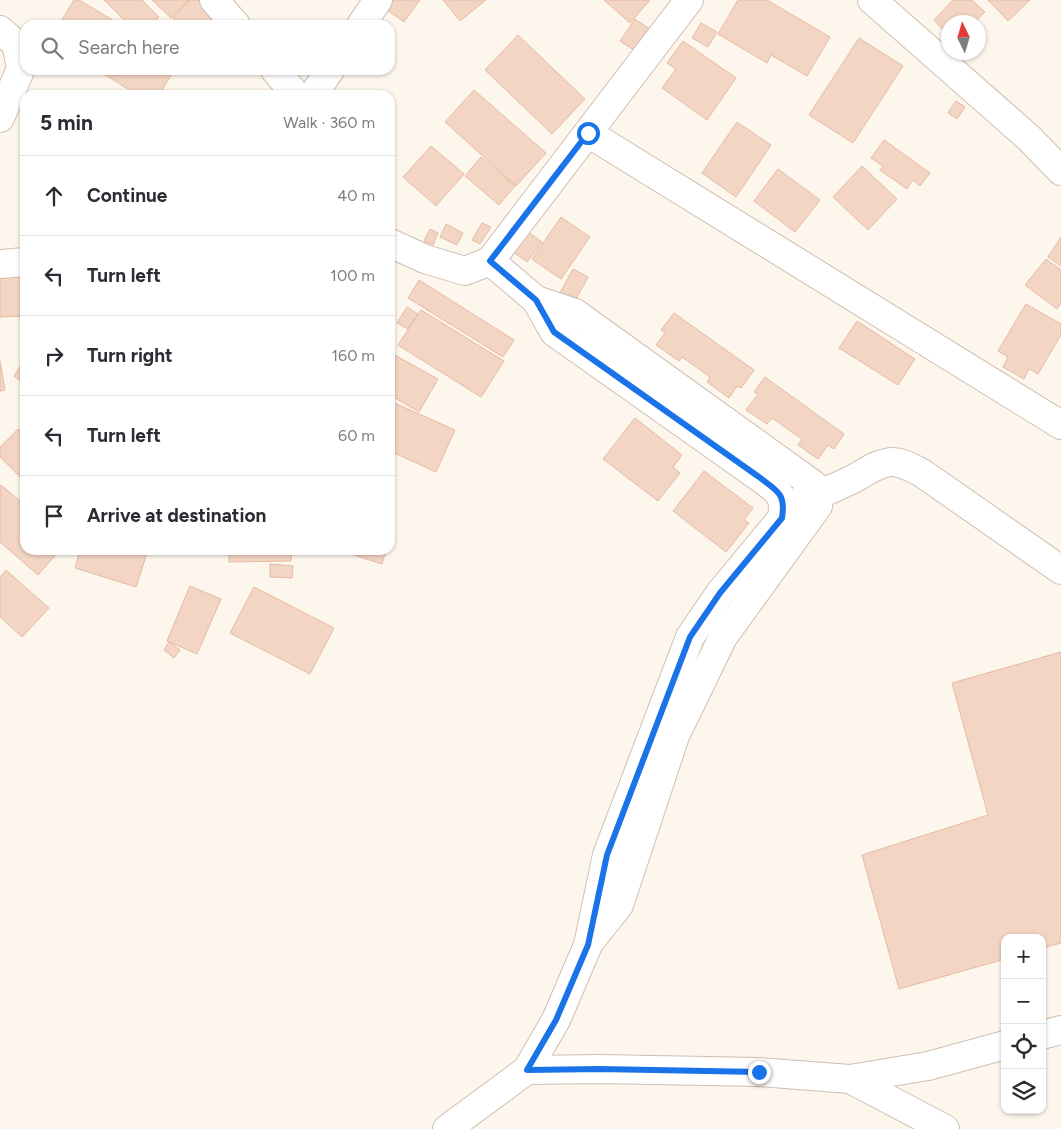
<!DOCTYPE html>
<html lang="en">
<head>
<meta charset="utf-8">
<style>
	:root { --surface:#fff; --page:#f2f2f3; --text:#2b2b33; --muted:#7c7c81; --line:#e1e1e2 }
	body { margin:0; font-family:Figtree,sans-serif; background:var(--page); color:var(--text) }
	.controls { position:absolute; right:15px; bottom:15px; display:grid; overflow:hidden; border-radius:10px; box-shadow:0 1px 4px #0004 }
	.controls button { width:45px; height:45px; display:grid; place-items:center; padding:0; border:0; border-bottom:1px solid var(--line); background:var(--surface); color:var(--text); font:25px sans-serif }
	.compass { position:absolute; left:941px; top:15px; width:45px; height:45px; border-radius:50%; background:var(--surface); box-shadow:0 1px 4px #0004; rotate:355deg }
	.stop { position:absolute; width:15px; height:15px; margin:-11px; border:4px solid #1a73e8; border-radius:50%; background:#fff }
	.stop.end { background:#1a73e8; border-color:#fff; box-shadow:0 1px 5px #0008 }
	.list { margin:0; padding:0; list-style:none }
	h2 { display:flex; justify-content:space-between; align-items:center; height:65px; margin:0; padding:0 20px; font-size:21px }
	h2 small { font-size:16px; font-weight:400; color:var(--muted) }
	.list li { display:grid; grid-template-columns:32px 1fr auto; gap:15px; align-items:center; box-sizing:border-box; height:80px; padding:0 20px; border-top:1px solid var(--line) }
	.list b { display:block; font-size:19px; white-space:nowrap }
	.list em { font-size:16px; font-style:normal; color:var(--muted) }
	.icon { flex:none; width:28px; height:28px; fill:none; stroke:currentColor; stroke-width:2; stroke-linecap:round; stroke-linejoin:round }
	.map { position:relative; flex:none; width:1061px; height:1129px; overflow:hidden }
	.search { position:absolute; background:var(--surface); box-shadow:0 1px 4px #0004; left:20px; top:20px; width:375px; height:55px; display:flex; align-items:center; gap:12px; box-sizing:border-box; padding:0 18px; border-radius:15px; color:var(--muted); font-size:19px }
	.panel { position:absolute; background:var(--surface); box-shadow:0 1px 4px #0004; left:20px; top:90px; width:375px; height:465px; border-radius:15px }
	.map>svg:first-child { display:block }
</style>
</head>
<body>
<div class="map">
<svg width="1061" height="1129" viewBox="0 0 1061 1129">
	<rect width="100%" height="100%" fill="#fdf6ec"/>
	<g fill="#f3d5c3" stroke="#e6bba3">
		<path d="M74 0H79L121 25H67L61 21Z"/>
		<path d="M104 0H142L159 17 151 25H129Z"/>
		<path d="M152 0H189L171 18Z"/>
		<path d="M190 0H209L224 16 215 25H180L173 18Z"/>
		<path d="M394 0H420L404 22 387 10Z"/>
		<path d="M443 0H486L460 21Z"/>
		<path d="M604 0H650L630 23Z"/>
		<path d="M738 0H767L830 37 807 76 771 55 767 63 718 34Z"/>
		<path d="M953 0H972L985 12 975 22H948V35L934 20Z"/>
		<path d="M988 0H1030L1008 21Z"/>
		<path d="M635 19 654 32 640 54 620 41Z"/>
		<path d="M701 23 717 32 708 47 692 38Z"/>
		<path d="M518 35 585 99 552 134 485 70Z"/>
		<path d="M859 38 903 66 853 143 809 115Z"/>
		<path d="M683 41 736 78 707 120 662 88 676 69 667 63Z"/>
		<path d="M97 70H174L159 95H138Z"/>
		<path d="M474 90 546 153 516 186 445 122Z"/>
		<path d="M956 101 965 107 957 119 948 113Z"/>
		<path d="M737 122 771 145 736 197 702 173Z"/>
		<path d="M884 140 930 173 920 186 913 180 907 189 880 170 883 166 871 158Z"/>
		<path d="M431 146 464 174 436 206 403 177Z"/>
		<path d="M481 157 515 186 499 205 465 176Z"/>
		<path d="M862 166 897 199 868 230 833 197Z"/>
		<path d="M778 169 820 200 795 232 754 201Z"/>
		<path d="M561 217 590 237 561 279 532 259Z"/>
		<path d="M482 223 491 227 480 244 472 240Z"/>
		<path d="M446 224 463 233 457 245 440 237Z"/>
		<path d="M430 229 438 233 433 245 424 241Z"/>
		<path d="M527 231 542 242 527 262 512 251Z"/>
		<path d="M1061 237V266L1048 257Z"/>
		<path d="M1046 259 1061 270V303L1057 309 1025 285Z"/>
		<path d="M573 269 588 277 575 301 560 293Z"/>
		<path d="M25 272V316L0 317V273Z"/>
		<path d="M419 280 514 340 503 357 408 298Z"/>
		<path d="M1026 304 1061 324V335L1038 374 1029 369 1024 379 1003 367 1008 357 998 351Z"/>
		<path d="M407 307 418 314 408 329 397 323Z"/>
		<path d="M421 310 504 361 481 397 398 345Z"/>
		<path d="M674 313 754 370 741 388 737 386 729 398 707 382 710 377 682 357 679 361 656 345 665 333 661 330Z"/>
		<path d="M857 321 915 359 898 385 839 348Z"/>
		<path d="M391 353 438 379 419 412 390 395Z"/>
		<path d="M0 361 5 390 0 391Z"/>
		<path d="M21 365 25 367V384L14 376Z"/>
		<path d="M765 377 844 434 834 449 828 445 818 459 798 445 802 439 772 418 767 424 746 410 758 394 754 392Z"/>
		<path d="M390 401 455 430 436 472 390 451Z"/>
		<path d="M635 418 682 455 673 467 680 473 658 501 603 459Z"/>
		<path d="M18 429 25 436V472L20 477 0 457V447Z"/>
		<path d="M704 471 753 508 744 520 749 523 726 552 673 511Z"/>
		<path d="M1 485 25 505V550H60L38 575 0 542V487Z"/>
		<path d="M80 550H148L136 587 75 568Z"/>
		<path d="M229 550H292L291 561 229 562Z"/>
		<path d="M338 550H386L382 564Z"/>
		<path d="M270 564 293 566 292 578 270 577Z"/>
		<path d="M6 570 49 608 22 637 0 617V577Z"/>
		<path d="M190 586 221 599 197 654 167 641Z"/>
		<path d="M254 587 334 628 310 674 230 633Z"/>
		<path d="M169 642 180 650 174 658 164 650Z"/>
		<path d="M1061 652V943L1042 948V938H1005V959L899 989 862 855 988 815 952 683Z"/>
	</g>
	<g fill="none" stroke-linecap="round" stroke-linejoin="round">
		<g stroke="#d1beb0" stroke-width="30">
			<g id="minor">
				<path d="M214 0 236 25"/>
				<path d="M872 0 1029 138 1061 171"/>
				<path d="M361 25 378 0"/>
				<path d="M0 30 16 44 21 68 0 118"/>
				<path d="M275 70 296 95"/>
				<path d="M313 95 330 70"/>
				<path d="M588 133 1061 425"/>
				<path d="M390 243 425 259 465 271 490 261 689 0"/>
				<path d="M0 264 25 262"/>
				<path d="M536 300 575 313 814 485 819 496 818 506 723 637 675 736 619 905 592 939"/>
				<path d="M801 500C820 495 837 487 855 478 866 472 876 464 890 462 901 461 912 468 922 473L1061 570"/>
				<path d="M1042 1035 1061 1030"/>
				<path d="M527 1070 600 1069 759 1072 850 1079 928 1066 1005 1045"/>
				<path d="M850 1079 945 1129"/>
				<path d="M447 1129 527 1070 556 1020 588 945 607 855 690 637 720 593 782 518C786 493 777 491 759 477L554 332 536 300 490 261"/>
			</g>
		</g>
		<use href="#minor" stroke="#fff" stroke-width="28"/>
	</g>
	<g fill="none" stroke-linecap="round" stroke-linejoin="round">
		<path stroke="#1a73e8" stroke-width="6" d="M588 133 490 261 536 300 554 332 759 477C777 491 786 493 782 518L720 593 690 637 607 855 588 945 556 1020 527 1070 600 1069 759 1072"/>
	</g>
</svg>
<div class="controls">
<button>+</button>
<button>−</button>
<button><svg class="icon" aria-label="locate" viewBox="0 0 24 24"><circle cx="12" cy="12" r="6"/><path d="M12 2v4M12 18v4M2 12h4M18 12h4"/></svg></button>
<button><svg class="icon" aria-label="layers" viewBox="0 0 24 24"><path d="M12 4l9 5-9 5-9-5zM3 14l9 5 9-5"/></svg></button>
</div>
<svg class="compass" viewBox="-18 -18 36 36"><path d="M0-13l5 13h-10z" fill="#e53935"/><path d="M0 13l5-13h-10z" fill="#7c7c81"/></svg>
<div class="stop" style="left:588px;top:133px"></div>
<div class="stop end" style="left:759px;top:1072px"></div>
<div class="search"><svg class="icon" aria-label="search" viewBox="0 0 24 24"><circle cx="10" cy="10" r="6"/><path d="M15 15l6 6"/></svg>Search here</div>
<section class="panel">
<h2>5 min<small>Walk · 360 m</small></h2>
<ul class="list">
<li><svg class="icon" aria-label="ahead" viewBox="0 0 24 24"><path d="M12 20V5M6 11l6-6 6 6"/></svg><div><b>Continue</b></div><em>40 m</em></li>
<li><svg class="icon" aria-label="left" viewBox="0 0 24 24"><path d="M17 20v-9H6M10 6l-5 5 5 5"/></svg><div><b>Turn left</b></div><em>100 m</em></li>
<li><svg class="icon" aria-label="right" viewBox="0 0 24 24"><path d="M7 20v-9h11M14 6l5 5-5 5"/></svg><div><b>Turn right</b></div><em>160 m</em></li>
<li><svg class="icon" aria-label="left" viewBox="0 0 24 24"><path d="M17 20v-9H6M10 6l-5 5 5 5"/></svg><div><b>Turn left</b></div><em>60 m</em></li>
<li><svg class="icon" aria-label="arrive" viewBox="0 0 24 24"><path d="M6 21V4h12l-3 4 3 4H6"/></svg><div><b>Arrive at destination</b></div></li>
</ul>
</section>
</div>
</body>
</html>
